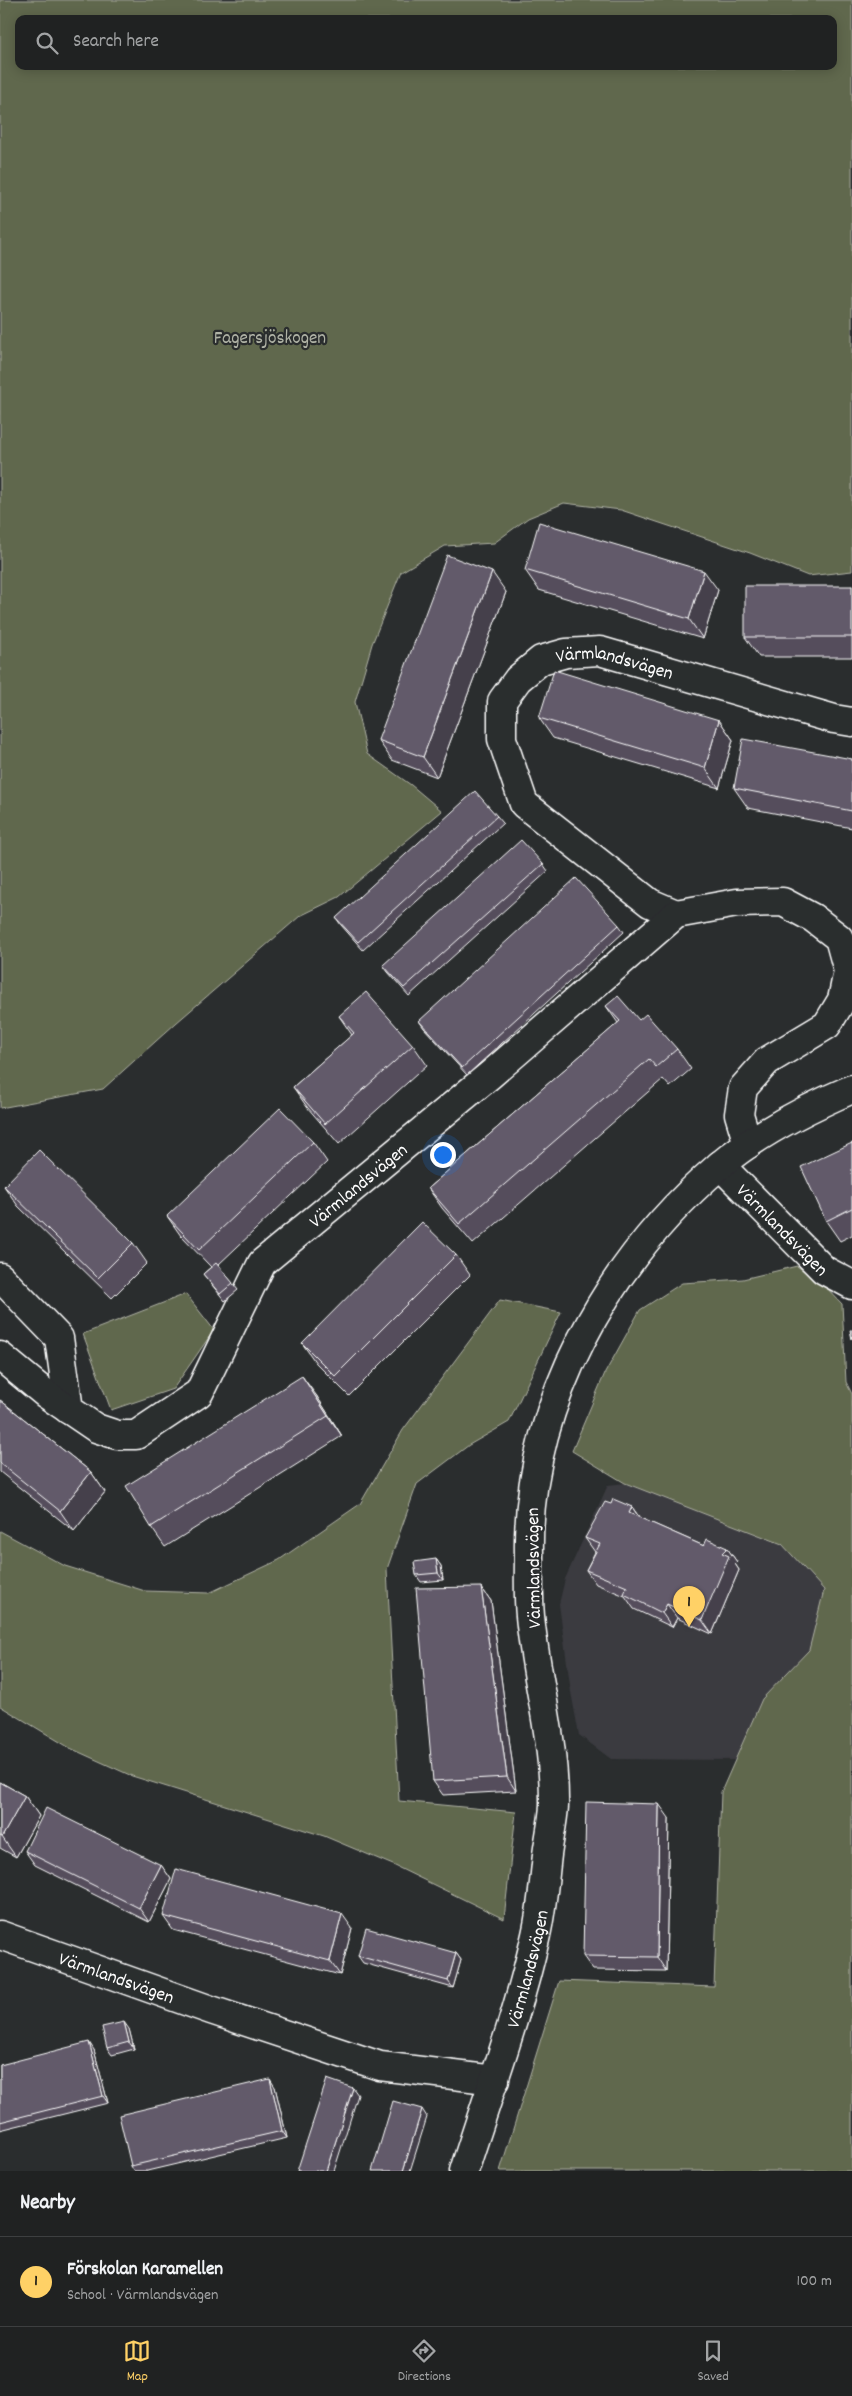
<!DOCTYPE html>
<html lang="en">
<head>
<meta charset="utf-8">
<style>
	:root { --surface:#202222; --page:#282a2a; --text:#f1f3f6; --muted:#a2a4a5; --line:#3d3f40; --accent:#ffd166 }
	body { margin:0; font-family:Dekko,sans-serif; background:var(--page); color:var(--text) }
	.you { position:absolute; left:442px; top:1154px; width:18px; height:18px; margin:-12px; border:4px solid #fff; border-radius:50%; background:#1a73e8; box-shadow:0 0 0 8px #1a73e833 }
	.badge { display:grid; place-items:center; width:32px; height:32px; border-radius:50%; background:var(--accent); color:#111; font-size:16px; font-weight:700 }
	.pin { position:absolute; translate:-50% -41px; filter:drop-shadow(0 1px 2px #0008) }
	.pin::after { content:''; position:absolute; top:26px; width:18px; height:15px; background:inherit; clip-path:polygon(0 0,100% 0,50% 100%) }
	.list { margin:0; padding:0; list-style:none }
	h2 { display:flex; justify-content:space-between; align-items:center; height:65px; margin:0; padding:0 20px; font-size:21px }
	h2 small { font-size:16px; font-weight:400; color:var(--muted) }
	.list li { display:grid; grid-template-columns:32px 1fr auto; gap:15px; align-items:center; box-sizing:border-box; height:90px; padding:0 20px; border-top:1px solid var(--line) }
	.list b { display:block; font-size:19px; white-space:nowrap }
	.list p { margin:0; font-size:16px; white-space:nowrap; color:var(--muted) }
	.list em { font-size:16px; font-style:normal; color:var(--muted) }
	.icon { flex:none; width:28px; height:28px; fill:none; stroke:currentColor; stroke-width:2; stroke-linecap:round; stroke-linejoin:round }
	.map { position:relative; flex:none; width:852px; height:2171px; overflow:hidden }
	.search { position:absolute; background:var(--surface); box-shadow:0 2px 12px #0003; left:15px; right:15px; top:15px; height:55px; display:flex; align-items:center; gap:12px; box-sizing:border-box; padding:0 18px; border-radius:10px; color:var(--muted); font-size:19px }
	.sheet { height:155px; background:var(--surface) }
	nav { display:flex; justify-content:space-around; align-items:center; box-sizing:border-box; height:70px; border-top:1px solid var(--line); background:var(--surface); font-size:14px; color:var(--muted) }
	nav a { display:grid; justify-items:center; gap:2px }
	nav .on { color:var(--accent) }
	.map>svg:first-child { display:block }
</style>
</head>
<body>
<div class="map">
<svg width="852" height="2171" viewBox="0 0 852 2171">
	<rect width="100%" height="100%" fill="#2a2d2e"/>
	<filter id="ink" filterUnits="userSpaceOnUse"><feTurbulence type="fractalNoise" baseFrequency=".02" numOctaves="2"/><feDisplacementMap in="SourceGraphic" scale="10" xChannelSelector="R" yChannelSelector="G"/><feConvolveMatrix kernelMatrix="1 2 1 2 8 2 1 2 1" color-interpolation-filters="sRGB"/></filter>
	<g filter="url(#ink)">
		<path fill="#3b3a40" d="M625 1483 782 1544 824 1590 809 1650 762 1699 735 1760 611 1759 579 1735 571 1692 559 1604 565 1579 608 1485Z"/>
		<g fill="#61674d" stroke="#b0b3a6" fill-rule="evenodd">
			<path d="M0 0H852V571L808 576 750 553 621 510 564 503 528 518 494 543 445 546 401 572 372 644 355 702 367 754 411 785 442 811 339 897 300 916 176 1023 103 1089 0 1108ZM19 19H833V66H19Z"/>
			<path d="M797 1266 824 1285 842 1304 846 1382 852 1394V2171H500L559 1981 714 1987 721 1792 762 1699 809 1650 824 1590 782 1544 625 1483 572 1451 605 1373 640 1310 682 1283 743 1279Z"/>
			<path d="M186 1294 214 1330 173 1389 111 1410 83 1334Z"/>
			<path d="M500 1300 561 1312 509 1422 469 1445 417 1484 387 1569 399 1801 516 1812 504 1919 393 1865 324 1836 132 1776 70 1748 0 1706V1531L65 1566 145 1591 209 1593 279 1560 360 1504 403 1430Z"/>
		</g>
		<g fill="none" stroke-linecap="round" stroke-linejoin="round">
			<g stroke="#fff" stroke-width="31">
				<g id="street">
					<path id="s1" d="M676 914 650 903 524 804 502 739V701L518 679 541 660 566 653 600 651 834 719 852 722"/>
					<path id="s2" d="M720 1165 824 1270 852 1285"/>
					<path d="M0 1277 59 1338 69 1410"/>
					<path id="s3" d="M0 1356 46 1394 96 1428 117 1435H136L199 1393 262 1263 490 1075 676 914 737 903 783 902 813 918 839 938 848 971 842 1000 827 1025 767 1061 743 1088 739 1114 748 1144"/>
					<path id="s4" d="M0 1935 211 2010 380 2066 495 2080"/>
					<path id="s5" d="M464 2171C489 2092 518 2015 536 1935 542 1909 544 1881 547 1855 549 1839 553 1822 554 1806 555 1741 536 1680 530 1616 528 1595 529 1574 529 1554 526 1406 608 1261 719 1166 758 1133 805 1109 852 1089"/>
				</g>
			</g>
			<use href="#street" stroke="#2a2d2e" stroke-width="28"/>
		</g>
		<g fill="#544d5c" stroke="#fff">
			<path d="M525 570 718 590 703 639 539 590Z"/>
			<path d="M852 586V657H759L745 637Z"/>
			<path d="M506 592 437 777 392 760 378 740Z"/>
			<path d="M539 718 719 720 733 740 719 788 553 738Z"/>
			<path d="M852 759V828L748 808 734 788Z"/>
			<path d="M497 816 503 823 363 950 341 925 336 918Z"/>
			<path d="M543 864 548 871 409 996 388 972 383 965Z"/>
			<path d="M619 925 624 932 467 1075 424 1028 419 1021Z"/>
			<path d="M606 1006 639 1020 677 1049 691 1069 670 1087 663 1079 473 1244 442 1208 428 1188 618 1023Z"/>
			<path d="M339 1016 413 1045 427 1065 339 1144 307 1107 293 1087 352 1035Z"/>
			<path d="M313 1142 327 1162 218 1265 238 1290 225 1301 203 1274 211 1267 181 1236 167 1216Z"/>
			<path d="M852 1143V1235L840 1241 826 1221Z"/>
			<path d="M4 1186 133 1243 147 1263 112 1298 18 1206Z"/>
			<path d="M456 1255 470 1275 349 1396 316 1363 302 1343Z"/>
			<path d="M316 1395 342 1436 165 1547 151 1527Z"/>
			<path d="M0 1400 91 1472 105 1492 74 1531 0 1472Z"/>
			<path d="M611 1504 632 1507 640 1518 704 1546 727 1548 737 1562 735 1564 739 1570 712 1634 677 1618 672 1627 634 1609 625 1596 596 1584 586 1570 595 1552 585 1538Z"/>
			<path d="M436 1559 441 1566 443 1580 421 1582 416 1575Z"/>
			<path d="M481 1587 491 1601 516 1791 443 1795 433 1781Z"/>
			<path d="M0 1782 25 1796 39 1816 16 1857 0 1848Z"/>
			<path d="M669 1818 666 1971 593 1970 583 1956Z"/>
			<path d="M25 1851 161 1865 171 1879 149 1922 35 1865Z"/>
			<path d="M163 1916 352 1928 340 1975 173 1930Z"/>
			<path d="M456 1953 461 1960 453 1988 363 1963 358 1956Z"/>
			<path d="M129 2029 134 2049 112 2055 107 2048Z"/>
			<path d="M94 2050 108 2103 0 2130V2065Z"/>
			<path d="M275 2087 287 2138 147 2171H134L131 2166Z"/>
		</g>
		<g fill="#453f4b" stroke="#fff">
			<path d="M704 571 718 590 703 639 689 619Z"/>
			<path d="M492 572 506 592 437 777 423 757Z"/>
			<path d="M719 720 733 740 719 788 705 768Z"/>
			<path d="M302 1376 316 1395 342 1436 328 1416Z"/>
			<path d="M91 1472 105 1492 74 1531 60 1511Z"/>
			<path d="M632 1507 642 1522 629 1513Z"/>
			<path d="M727 1548 737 1562 735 1564 739 1570 712 1634 702 1620 722 1553Z"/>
			<path d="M436 1559 441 1566 443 1580 438 1573Z"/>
			<path d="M481 1587 491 1601 516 1791 507 1777Z"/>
			<path d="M667 1604 677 1618 672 1627 662 1613Z"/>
			<path d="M25 1796 39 1816 16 1857 2 1837Z"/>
			<path d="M659 1804 669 1818 666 1971 657 1957Z"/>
			<path d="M161 1865 171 1879 149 1922 139 1908Z"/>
			<path d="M342 1914 352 1928 340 1975 330 1961Z"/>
			<path d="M456 1953 461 1960 453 1988 448 1981Z"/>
			<path d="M124 2022 129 2029 134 2049 129 2042Z"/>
			<path d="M89 2042 94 2050 108 2103 103 2096Z"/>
			<path d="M270 2079 275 2087 287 2138 282 2131Z"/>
			<path d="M353 2088 358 2095 334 2171H326Z"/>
			<path d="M422 2109 427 2117 410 2171H403Z"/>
		</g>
		<g fill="#625a6b" stroke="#fff">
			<path d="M539 522 704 571 689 619 525 570Z"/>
			<path d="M447 555 492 572 423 757 378 740Z"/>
			<rect x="745" y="586" width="107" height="51"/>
			<path d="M554 670 719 720 705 768 539 718Z"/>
			<path d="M743 739 852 759V811L734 788Z"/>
			<path d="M475 791 497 816 358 942 336 918Z"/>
			<path d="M521 840 543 864 404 988 383 965Z"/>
			<path d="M576 878 619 925 462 1068 419 1021Z"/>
			<path d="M366 992 413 1045 325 1124 293 1087 354 1033 339 1016Z"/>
			<path d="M618 996 639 1020 646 1014 677 1049 656 1067 649 1059 459 1224 428 1188 620 1021 606 1006Z"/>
			<path d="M280 1108 313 1142 199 1250 167 1216Z"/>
			<path d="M852 1143V1208L826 1221 801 1167Z"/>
			<path d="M39 1150 133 1243 98 1278 4 1186Z"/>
			<path d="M422 1222 456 1255 335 1376 302 1343Z"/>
			<path d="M216 1263 233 1283 220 1294 203 1274Z"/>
			<path d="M850 1330H852V1339Z"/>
			<path d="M302 1376 328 1416 151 1527 126 1486Z"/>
			<path d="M0 1400 91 1472 60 1511 0 1463Z"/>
			<path d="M613 1499 632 1507 629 1513 704 1546 707 1539 727 1548 722 1553 729 1556 702 1620 667 1604 662 1613 624 1594 627 1587 586 1570 600 1544 585 1538 605 1502 611 1504Z"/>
			<path d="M436 1559 438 1573 416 1575 414 1562Z"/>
			<path d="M481 1587 507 1777 433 1781 416 1588Z"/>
			<path d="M0 1782 25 1796 2 1837 0 1836Z"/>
			<path d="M586 1802 659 1804 657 1957 583 1956Z"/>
			<path d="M46 1808 161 1865 139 1908 25 1851Z"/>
			<path d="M176 1869 342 1914 330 1961 163 1916Z"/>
			<path d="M366 1928 456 1953 448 1981 358 1956Z"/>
			<path d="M124 2022 129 2042 107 2048 102 2027Z"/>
			<path d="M89 2042 103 2096 0 2122V2065Z"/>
			<path d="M270 2079 282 2131 131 2166 119 2115Z"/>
			<path d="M327 2079 353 2088 326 2171H297Z"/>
			<path d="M393 2101 422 2109 403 2171H372Z"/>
		</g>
	</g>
	<g text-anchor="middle" stroke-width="4.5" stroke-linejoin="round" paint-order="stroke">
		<g font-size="19" fill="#b0b3a6" stroke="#2a2d2e">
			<text x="270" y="343">Fagersjöskogen</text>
		</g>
		<g font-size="19" fill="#fff" stroke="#2a2d2e">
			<text dy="7" stroke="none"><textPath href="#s1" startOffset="428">Värmlandsvägen</textPath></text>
			<text dy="7" stroke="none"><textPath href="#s3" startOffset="505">Värmlandsvägen</textPath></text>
			<text dy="7" stroke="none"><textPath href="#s2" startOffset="90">Värmlandsvägen</textPath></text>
			<text transform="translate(532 1568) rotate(-91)" y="7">Värmlandsvägen</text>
			<text dy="7" stroke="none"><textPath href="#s5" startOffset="212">Värmlandsvägen</textPath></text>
			<text dy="7" stroke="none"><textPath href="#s4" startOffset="124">Värmlandsvägen</textPath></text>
		</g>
	</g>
</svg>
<div class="you"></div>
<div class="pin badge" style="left:689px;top:1627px">1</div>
<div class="search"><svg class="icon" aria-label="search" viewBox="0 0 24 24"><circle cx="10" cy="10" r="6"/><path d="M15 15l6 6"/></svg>Search here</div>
</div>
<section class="sheet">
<h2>Nearby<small></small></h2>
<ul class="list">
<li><span class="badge">1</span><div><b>Förskolan Karamellen</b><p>School · Värmlandsvägen</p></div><em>100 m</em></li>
</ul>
</section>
<nav>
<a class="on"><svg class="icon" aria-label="map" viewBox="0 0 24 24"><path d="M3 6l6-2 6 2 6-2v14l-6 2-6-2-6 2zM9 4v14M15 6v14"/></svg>Map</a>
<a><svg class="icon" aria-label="directions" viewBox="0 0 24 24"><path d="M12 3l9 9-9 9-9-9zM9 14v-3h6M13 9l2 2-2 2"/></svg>Directions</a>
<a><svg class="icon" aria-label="saved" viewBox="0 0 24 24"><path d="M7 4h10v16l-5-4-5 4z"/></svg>Saved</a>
</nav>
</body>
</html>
